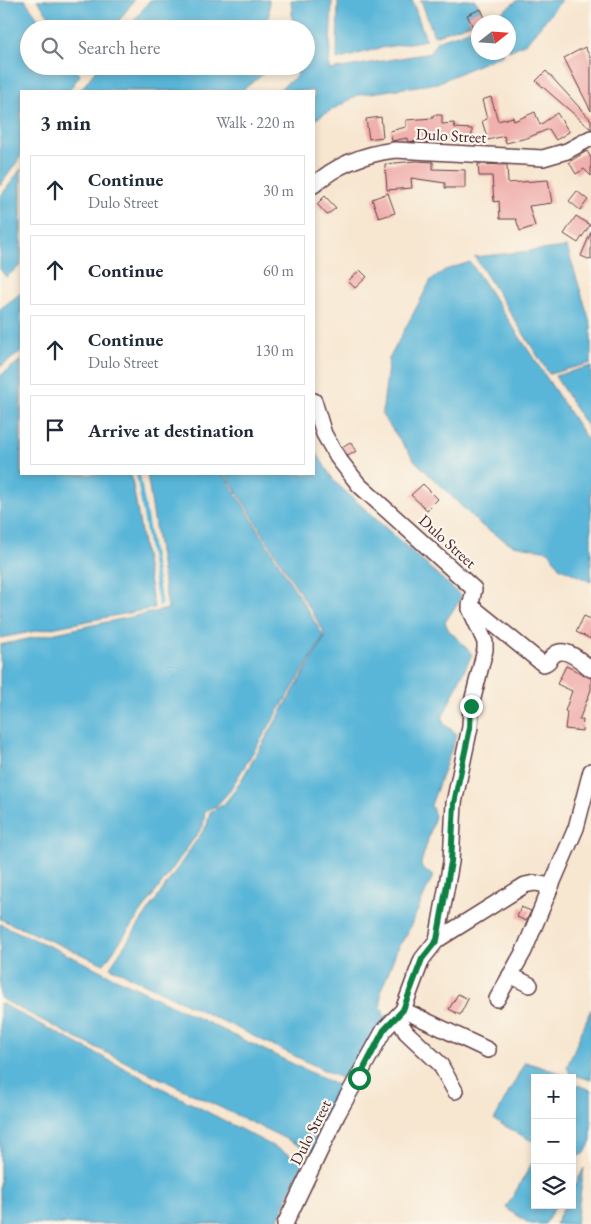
<!DOCTYPE html>
<html lang="en">
<head>
<meta charset="utf-8">
<style>
	:root { --surface:#fff; --page:#f6f6f7; --text:#1f2937; --muted:#747a83; --line:#e0e1e3 }
	body { margin:0; font-family:"EB Garamond",serif; background:var(--page); color:var(--text) }
	.controls { position:absolute; right:15px; bottom:15px; display:grid; overflow:hidden; border-radius:0px; box-shadow:0 2px 8px #0003 }
	.controls button { width:45px; height:45px; display:grid; place-items:center; padding:0; border:0; border-bottom:1px solid var(--line); background:var(--surface); color:var(--text); font:25px sans-serif }
	.compass { position:absolute; left:471px; top:15px; width:45px; height:45px; border-radius:50%; background:var(--surface); box-shadow:0 2px 8px #0003; rotate:73deg }
	.stop { position:absolute; width:15px; height:15px; margin:-11px; border:4px solid #0b8043; border-radius:50%; background:#fff }
	.stop.end { background:#0b8043; border-color:#fff; box-shadow:0 1px 5px #0008 }
	.list { margin:0; padding:0; list-style:none }
	h2 { display:flex; justify-content:space-between; align-items:center; height:65px; margin:0; padding:0 20px; font-size:21px }
	h2 small { font-size:16px; font-weight:400; color:var(--muted) }
	.list li { display:grid; grid-template-columns:32px 1fr auto; gap:15px; align-items:center; box-sizing:border-box; height:70px; margin:0 10px 10px; padding:0 10px; border:1px solid var(--line); border-radius:0px }
	.list b { display:block; font-size:19px; white-space:nowrap }
	.list p { margin:0; font-size:16px; white-space:nowrap; color:var(--muted) }
	.list em { font-size:16px; font-style:normal; color:var(--muted) }
	.icon { flex:none; width:28px; height:28px; fill:none; stroke:currentColor; stroke-width:2; stroke-linecap:round; stroke-linejoin:round }
	.map { position:relative; flex:none; width:591px; height:1224px; overflow:hidden }
	.search { position:absolute; background:var(--surface); box-shadow:0 2px 8px #0003; left:20px; top:20px; width:295px; height:55px; display:flex; align-items:center; gap:12px; box-sizing:border-box; padding:0 18px; border-radius:28px; color:var(--muted); font-size:19px }
	.panel { position:absolute; background:var(--surface); box-shadow:0 2px 8px #0003; left:20px; top:90px; width:295px; height:385px; border-radius:0px }
	.map>svg:first-child { display:block }
</style>
</head>
<body>
<div class="map">
<svg width="591" height="1224" viewBox="0 0 591 1224">
	<rect width="100%" height="100%" fill="#fbf7ec"/>
	<filter id="ink" filterUnits="userSpaceOnUse"><feTurbulence type="fractalNoise" baseFrequency=".02" numOctaves="2"/><feDisplacementMap in="SourceGraphic" scale="10" xChannelSelector="R" yChannelSelector="G"/><feConvolveMatrix kernelMatrix="1 2 1 2 8 2 1 2 1" color-interpolation-filters="sRGB"/></filter>
	<filter id="wash" filterUnits="userSpaceOnUse"><feTurbulence type="fractalNoise" baseFrequency=".0096" numOctaves="4" result="noise"/><feDisplacementMap in="SourceGraphic" scale="20" xChannelSelector="R" yChannelSelector="G"/><feGaussianBlur stdDeviation="1.12" result="paint"/><feColorMatrix in="noise" values="0 0 0 0 0 0 0 0 0 0 0 0 0 0 0 0 0 1.4 0 .05"/><feComposite in="paint" operator="in"/></filter>
	<g filter="url(#wash)">
		<rect width="100%" height="100%" fill="#f7e6d0"/>
		<g fill="#5ab6d8" stroke="#526a82">
			<path d="M0 0H25L46 29H29V66H74L80 75 69 91H21V156L0 186Z"/>
			<path d="M37 0H134L113 29H59Z"/>
			<path d="M150 0H269V29H128Z"/>
			<path d="M291 0H332L329 70 430 53 437 41 478 27V52L505 53 437 83 358 95 314 120V91H277L297 76 296 66H306V29H293Z"/>
			<path d="M338 0H412L426 40 376 49 337 60Z"/>
			<path d="M421 0H475L481 9 467 15 471 23 434 36Z"/>
			<path d="M518 0H562L526 43 509 51 508 22H488Z"/>
			<path d="M99 66H270V69L241 91H80Z"/>
			<path d="M21 169V265L6 277 0 269V197Z"/>
			<path d="M567 247 591 325V363L549 374 475 257Z"/>
			<path d="M470 262 591 445V582L559 567 549 551 513 545 482 526 415 461 382 415 389 359 431 280 445 270Z"/>
			<path d="M21 293V352L0 367V309Z"/>
			<path d="M21 360V474H131L154 608 0 638V376Z"/>
			<path d="M591 366V433L555 376Z"/>
			<path d="M314 449 334 481 462 597 445 622 448 629 472 654 442 718 444 724 457 734 431 805 435 816 421 863 422 868 433 876 406 936 398 947 381 991V1006L386 1022 353 1084 110 967 207 825 210 812 224 804 236 789 325 637 323 630 226 474H314Z"/>
			<path d="M147 474H224L324 637 228 793 216 806 205 811 203 826 104 964 0 919V645L168 609Z"/>
			<path d="M0 924 60 951 349 1091 313 1152 76 1038 0 998Z"/>
			<path d="M0 1003 303 1162 276 1224H0Z"/>
			<path d="M591 1009V1080L570 1074 567 1067Z"/>
			<path d="M525 1062 557 1072 564 1078H535V1136L532 1141 494 1120Z"/>
			<path d="M572 1083 591 1090V1141L585 1153 572 1159Z"/>
			<path d="M535 1158V1205H556L545 1224H530L506 1208Z"/>
			<path d="M584 1168 576 1224H555L565 1205H572V1191Z"/>
		</g>
		<g fill="none" stroke-linecap="round" stroke-linejoin="round">
			<path stroke="#5ab6d8" stroke-width="4" d="M138 474 160 604"/>
		</g>
		<g id="blocks">
			<g fill="#f0b0ad">
				<path d="M481 9 486 20 473 27 467 15Z"/>
				<path d="M585 47 591 59V111L564 58Z"/>
				<path d="M546 71 591 120V129L536 81Z"/>
				<path d="M491 97 498 121 513 117 514 121 535 112 540 125 557 113 569 132 556 140 549 129 527 138 506 143 504 136 488 140 482 121 487 119 482 100Z"/>
				<path d="M433 115H442V124L454 123 455 128 472 129V140L443 138 419 142 407 141V138L392 141 390 131 406 127V120L433 118Z"/>
				<path d="M381 117 383 137 369 139 366 119Z"/>
				<path d="M587 151 591 158V176L584 169 576 174 569 162Z"/>
				<path d="M416 161 433 162V169L465 170V188H445V183L411 178 412 188 387 190 385 164Z"/>
				<path d="M478 164 507 165 508 183 548 180 552 203 529 206 535 226 520 231 516 219H500L499 201 494 202 492 176H479Z"/>
				<path d="M577 191 588 200 580 210 569 201Z"/>
				<path d="M388 193 395 213 379 218 372 199Z"/>
				<path d="M325 196 336 208 327 215 317 204Z"/>
				<path d="M576 216 590 225 578 243 564 234Z"/>
				<path d="M591 232V260L581 256Z"/>
				<path d="M360 270 367 277 355 288 348 281Z"/>
				<path d="M350 442 356 451 348 456 342 447Z"/>
				<path d="M423 484 438 499 427 510 411 495Z"/>
				<path d="M584 616 591 619V639L576 632Z"/>
				<path d="M566 666 591 678V690L579 720H583L582 731 565 729 567 712 565 711 572 691 557 684Z"/>
				<path d="M521 907 531 911 526 921 517 917Z"/>
				<path d="M458 994 468 999 460 1015 449 1009Z"/>
			</g>
		</g>
	</g>
	<g filter="url(#ink)">
		<use href="#blocks" fill-opacity="0" stroke="#643d44" stroke-width="1"/>
		<g fill="none" stroke-linecap="round" stroke-linejoin="round">
			<g stroke="#643d44" stroke-width="18">
				<g id="minor">
					<path d="M314 185C337 164 364 154 395 150L543 158 567 151 591 138"/>
					<path d="M314 401 324 434 338 458 359 485 474 589 470 609 485 642V650L471 706 470 727 454 803 451 862 437 940"/>
					<path d="M470 605 543 664C550 663 549 658 555 654 566 646 582 662 591 669"/>
					<path d="M510 975 530 985"/>
					<path d="M497 999 524 951 551 886"/>
					<path d="M403 1010 488 1050"/>
					<path d="M397 1017 406 1032 440 1064 455 1091"/>
					<path d="M285 1224 337 1115 384 1030 403 1010 422 959 437 940 525 885 535 883 551 886 576 828 591 771"/>
				</g>
			</g>
			<use href="#minor" stroke="#fff" stroke-width="15"/>
		</g>
	</g>
	<g fill="none" stroke-linecap="round" stroke-linejoin="round" filter="url(#ink)">
		<path stroke="#0b8043" stroke-width="6" d="M359 1078 384 1030 403 1010 422 959 437 940 451 862 454 803 470 728 471 706"/>
	</g>
	<g text-anchor="middle" stroke-width="4.5" stroke-linejoin="round" paint-order="stroke">
		<g font-size="16" fill="#4a1f2b" stroke="#fbf7ec">
			<text transform="translate(451 135) rotate(3)" y="6">Dulo Street</text>
			<text transform="translate(448 541) rotate(42)" y="6">Dulo Street</text>
			<text transform="translate(310 1132) rotate(-63)" y="6">Dulo Street</text>
		</g>
	</g>
</svg>
<div class="controls">
<button>+</button>
<button>−</button>
<button><svg class="icon" aria-label="layers" viewBox="0 0 24 24"><path d="M12 4l9 5-9 5-9-5zM3 14l9 5 9-5"/></svg></button>
</div>
<svg class="compass" viewBox="-18 -18 36 36"><path d="M0-13l5 13h-10z" fill="#e53935"/><path d="M0 13l5-13h-10z" fill="#747a83"/></svg>
<div class="stop" style="left:359px;top:1078px"></div>
<div class="stop end" style="left:471px;top:706px"></div>
<div class="search"><svg class="icon" aria-label="search" viewBox="0 0 24 24"><circle cx="10" cy="10" r="6"/><path d="M15 15l6 6"/></svg>Search here</div>
<section class="panel">
<h2>3 min<small>Walk · 220 m</small></h2>
<ul class="list">
<li><svg class="icon" aria-label="ahead" viewBox="0 0 24 24"><path d="M12 20V5M6 11l6-6 6 6"/></svg><div><b>Continue</b><p>Dulo Street</p></div><em>30 m</em></li>
<li><svg class="icon" aria-label="ahead" viewBox="0 0 24 24"><path d="M12 20V5M6 11l6-6 6 6"/></svg><div><b>Continue</b></div><em>60 m</em></li>
<li><svg class="icon" aria-label="ahead" viewBox="0 0 24 24"><path d="M12 20V5M6 11l6-6 6 6"/></svg><div><b>Continue</b><p>Dulo Street</p></div><em>130 m</em></li>
<li><svg class="icon" aria-label="arrive" viewBox="0 0 24 24"><path d="M6 21V4h12l-3 4 3 4H6"/></svg><div><b>Arrive at destination</b></div></li>
</ul>
</section>
</div>
</body>
</html>
